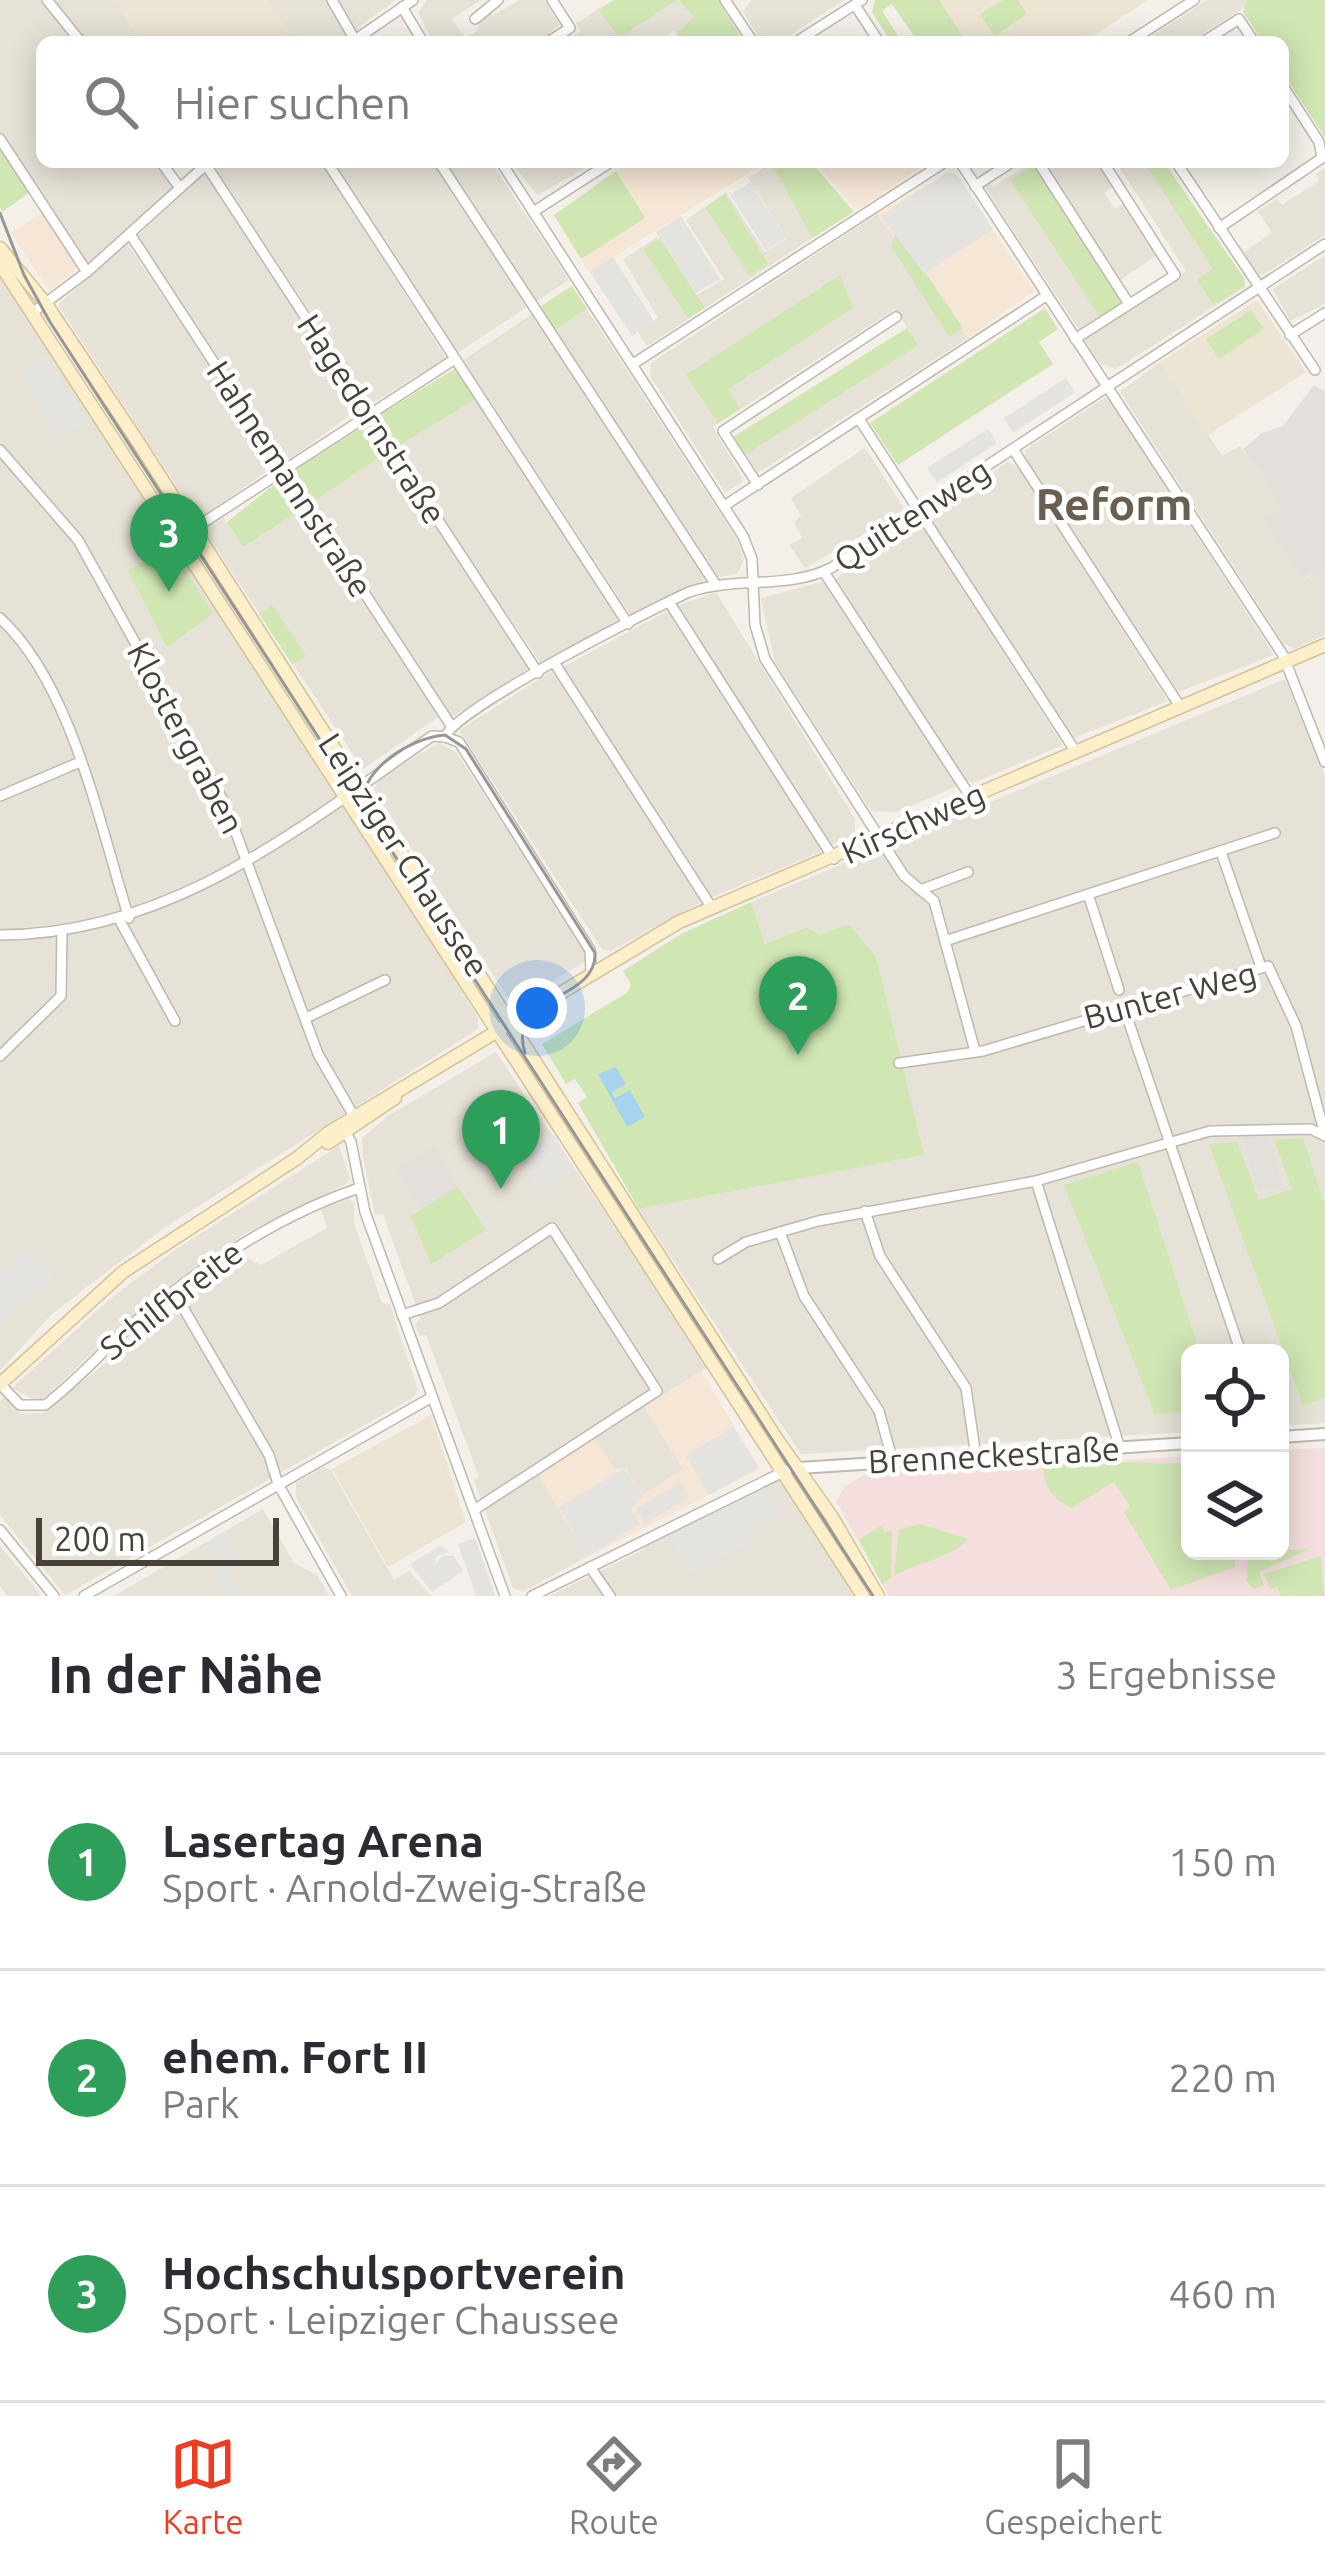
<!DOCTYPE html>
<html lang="de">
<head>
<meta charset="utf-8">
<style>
	:root { --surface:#fff; --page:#f7f7f7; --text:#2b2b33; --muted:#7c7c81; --line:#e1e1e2; --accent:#f23c21 }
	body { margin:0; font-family:Ubuntu,sans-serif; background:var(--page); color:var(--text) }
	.controls { position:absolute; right:36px; bottom:36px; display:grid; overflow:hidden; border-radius:18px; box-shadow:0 6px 30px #0003 }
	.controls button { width:108px; height:108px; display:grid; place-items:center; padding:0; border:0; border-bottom:3px solid var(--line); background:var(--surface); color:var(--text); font:60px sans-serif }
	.scale { position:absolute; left:36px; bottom:30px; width:243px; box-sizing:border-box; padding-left:12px; border:6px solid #474137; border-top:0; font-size:33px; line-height:42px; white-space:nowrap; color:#474137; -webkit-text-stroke:9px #fff; paint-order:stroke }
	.you { position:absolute; left:537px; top:1008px; width:42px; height:42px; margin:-30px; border:9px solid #fff; border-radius:50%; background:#1a73e8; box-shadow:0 0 0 18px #1a73e833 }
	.badge { display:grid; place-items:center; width:78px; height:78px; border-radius:50%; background:var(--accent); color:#fff; font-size:39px; font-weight:700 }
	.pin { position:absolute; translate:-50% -99px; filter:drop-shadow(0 3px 6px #0008) }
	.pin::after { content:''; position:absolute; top:63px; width:42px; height:36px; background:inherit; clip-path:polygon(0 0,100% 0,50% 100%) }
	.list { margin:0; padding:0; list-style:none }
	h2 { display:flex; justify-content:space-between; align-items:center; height:156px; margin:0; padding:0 48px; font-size:51px }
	h2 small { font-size:39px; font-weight:400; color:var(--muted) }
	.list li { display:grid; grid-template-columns:78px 1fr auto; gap:36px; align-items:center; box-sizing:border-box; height:216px; padding:0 48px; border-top:3px solid var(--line) }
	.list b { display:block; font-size:45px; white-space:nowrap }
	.list p { margin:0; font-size:39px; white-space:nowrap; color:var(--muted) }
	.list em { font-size:39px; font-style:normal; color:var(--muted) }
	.icon { flex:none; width:66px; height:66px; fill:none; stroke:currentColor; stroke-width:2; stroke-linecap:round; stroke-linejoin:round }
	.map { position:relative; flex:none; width:1325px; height:1596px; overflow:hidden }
	.search { position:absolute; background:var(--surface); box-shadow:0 6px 30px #0003; left:36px; right:36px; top:36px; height:132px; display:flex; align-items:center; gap:30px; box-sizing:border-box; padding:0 42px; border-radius:18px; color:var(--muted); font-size:45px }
	.sheet { height:804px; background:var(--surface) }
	nav { display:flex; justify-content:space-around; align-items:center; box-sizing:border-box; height:168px; border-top:3px solid var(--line); background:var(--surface); font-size:33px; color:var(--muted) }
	nav a { display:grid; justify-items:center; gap:6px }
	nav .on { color:var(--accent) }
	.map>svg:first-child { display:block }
</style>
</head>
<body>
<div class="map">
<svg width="1325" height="1596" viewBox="0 0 1325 1596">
	<rect width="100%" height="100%" fill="#f4f0e9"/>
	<g fill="#e7e2d7">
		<path d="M0 0H115L138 35 126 42H42V162H162L180 188 87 272 0 139Z"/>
		<path d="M268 0H396L338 42H296Z"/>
		<path d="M427 0H481L452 19 466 38 477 31 482 15 488 11 492 16 520 0H544L560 25 538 42H433L418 13Z"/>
		<path d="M613 0H716L743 42H682L674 31 657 42H565L580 31 576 23Z"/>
		<path d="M751 0H844L780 42H762L743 12Z"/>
		<path d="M1207 0H1256L1190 42H1143Z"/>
		<path d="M217 162H321L446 358 371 404 214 167Z"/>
		<path d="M332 162H437L530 305 457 353Z"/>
		<path d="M442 162H491L569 280 534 303Z"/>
		<path d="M511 162 515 163 596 162 537 195Z"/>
		<path d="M772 162 835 223 647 346 638 332 658 318 623 259 657 237 695 296 724 279 686 220 726 192 765 252 787 239 748 178Z"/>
		<path d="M1024 162H1035L1122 301 1081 333 984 186 989 182 993 187 1026 166Z"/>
		<path d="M1043 162H1100L1115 185 1104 193 1115 209 1127 202 1157 255 1119 281Z"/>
		<path d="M1116 162H1163L1245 279V287L1116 369 1099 363 1083 337 1186 271Z"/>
		<path d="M1325 168V235L1263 275 1257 273 1244 252 1272 233 1258 211 1277 199 1282 205 1319 181 1316 174Z"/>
		<path d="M203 175H208L360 408 287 461 137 236Z"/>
		<path d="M877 214 968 338 758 473 736 439 912 335 895 309 713 427 744 480 725 493 650 376 651 363Z"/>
		<path d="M127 243 276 465 203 516 192 510 58 305Z"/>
		<path d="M1325 255V304L1290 321 1273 289Z"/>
		<path d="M0 278 345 797 478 1018V1029L164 1228 52 1314 0 1371Z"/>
		<path d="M587 309 738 541 744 560 737 574 716 578 553 331Z"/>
		<path d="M535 312 705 575 707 579 631 616 463 360Z"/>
		<path d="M1160 362 1222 456 1240 446 1284 508 1304 579 1325 568V635L1294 649 1283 643 1120 392Z"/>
		<path d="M1104 398 1109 399 1274 655 1178 692 1026 461 1025 450Z"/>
		<path d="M476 399 619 619 541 664 395 448Z"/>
		<path d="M865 448 905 510 805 568 789 545 802 538 794 522 801 516 791 498Z"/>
		<path d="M389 451 529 668 451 718 313 502Z"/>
		<path d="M1007 462 1018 466 1168 701 1073 738 930 519Z"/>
		<path d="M304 508 440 716 363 769 203 529 223 517 243 547Z"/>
		<path d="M915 523H921L1063 745 973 783 967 781 834 580Z"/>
		<path d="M825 581 957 784V786L897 812 871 811 775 663 761 598Z"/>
		<path d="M716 592 855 819V836L830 845 676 606Z"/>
		<path d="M669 610 825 850 710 898 561 668Z"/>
		<path d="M552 671 703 901 611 951 602 949 459 730Z"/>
		<path d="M1285 679 1325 776V1423L1280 1426V1353H1190V1432L801 1454 639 1209 923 1155 876 956 849 924 820 935 805 927 765 944 751 902Z"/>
		<path d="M439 743 456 752 588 953 587 960 524 999H509L374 790 381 776Z"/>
		<path d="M496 1052 709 1366 645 1407 683 1469 643 1495 626 1468 539 1475 587 1557 524 1591 513 1588 474 1480 479 1477 426 1335 420 1336 415 1326 420 1316 383 1215H375L363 1156 362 1138 388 1116Z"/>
		<path d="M339 1146 350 1179 344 1185 246 1233 147 1302 49 1394 37 1401 12 1388 110 1299 179 1247Z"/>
		<path d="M348 1199 354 1202V1223L382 1303 390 1304 418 1390 414 1397 65 1595 0 1515V1401L5 1396 21 1414 43 1413 241 1255 261 1265 327 1228 321 1209Z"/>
		<path d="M324 1467 331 1470 394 1580 409 1571 431 1596H352L296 1498V1483Z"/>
		<path d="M781 1477 859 1596H549L725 1510 724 1506Z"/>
		<path d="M263 1509 294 1563 317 1575 329 1596H114Z"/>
		<path d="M0 1546 36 1589 41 1596H7L0 1586Z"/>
	</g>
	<g fill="#f5e6d5">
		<path d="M629 162H767L589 272 554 215Z"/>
		<path d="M798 162H929L857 210 815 163Z"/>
		<path d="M953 170 1034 291 968 338 877 214Z"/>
		<path d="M43 212 78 267 50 291 11 233Z"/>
		<path d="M701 1371 760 1469 587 1557 538 1475 595 1438 617 1472 625 1468 644 1495 683 1469 644 1407Z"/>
	</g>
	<g fill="#e3dfda">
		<path d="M1314 385 1325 391V568L1303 579 1264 520 1283 508 1243 449 1262 433 1283 426Z"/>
		<path d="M1267 1135 1282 1185 1259 1190 1242 1136Z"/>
		<path d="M434 1147 458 1187 422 1210 397 1170Z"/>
	</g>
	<g fill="#ece5d3">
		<path d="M115 0H268L296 42H126L138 35Z"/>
		<path d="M939 0H1148L1083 42H967Z"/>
		<path d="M1257 300 1306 372 1208 435 1160 362Z"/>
		<path d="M431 1415 466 1522 388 1567 332 1469Z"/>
	</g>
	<path fill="#f4dfdd" d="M1325 1448V1596H889L836 1501 845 1486 864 1475 1190 1456V1551H1280V1450Z"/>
	<g fill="#d0e6b3">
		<path d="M615 0H677L619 38 599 10Z"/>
		<path d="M679 0H718L744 42H682L677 33 694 17Z"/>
		<path d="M875 0H939L967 42H918L892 4 882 11 902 42H891L872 12Z"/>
		<path d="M1003 0H1018L1027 14 994 36 980 14Z"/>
		<path d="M1247 0H1325V138L1283 73V42H1263L1243 12Z"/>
		<path d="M0 146 30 192 2 212 0 206Z"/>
		<path d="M771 162 813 164 854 212 812 238Z"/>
		<path d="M1144 162H1164L1244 279V286L1214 305 1197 280 1213 269Z"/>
		<path d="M1034 165 1122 302 1100 317 1010 180Z"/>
		<path d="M616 171 645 218 581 259 554 215Z"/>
		<path d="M725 194 768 264 750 276 705 207Z"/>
		<path d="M897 231 963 328 949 337 891 246Z"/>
		<path d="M660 238 705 308 688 318 643 249Z"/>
		<path d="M840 275 853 308 728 389 740 409 718 423 686 375Z"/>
		<path d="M572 286 587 309 553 331 541 306Z"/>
		<path d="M1045 308 1058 329 1039 342 1053 364 898 465 870 423Z"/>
		<path d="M1251 310 1264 329 1219 359 1206 339Z"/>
		<path d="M907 328 918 345 745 455 733 437Z"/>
		<path d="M456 368 476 399 395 448 380 415Z"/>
		<path d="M367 424 389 451 313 502 295 470Z"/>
		<path d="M281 479 304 508 243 547 227 522Z"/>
		<path d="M169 545 213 614 167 647 128 571Z"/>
		<path d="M272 605 306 656 292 664 259 614Z"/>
		<path d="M751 902 765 944 806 927 820 935 849 924 876 956 924 1155 639 1209 578 1103 587 1097 575 1079 566 1084 542 1044 628 992 631 984 623 971 681 934Z"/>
		<path d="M1303 1138 1325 1206V1397L1303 1406 1209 1144 1237 1142 1259 1200 1292 1189 1274 1140Z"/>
		<path d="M1138 1162 1200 1353H1190V1411L1155 1415 1064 1185Z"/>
		<path d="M458 1187 486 1230 431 1264 411 1216Z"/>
		<path d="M1131 1462 1190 1464V1551H1234L1235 1567 1171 1590 1124 1512 1130 1506 1114 1482 1071 1508C1052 1497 1045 1488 1043 1466Z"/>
		<path d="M921 1524 968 1539C948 1560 919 1561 894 1576L899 1529Z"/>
		<path d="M881 1526 885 1532 892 1530 891 1578 882 1584 859 1540Z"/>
		<path d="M1309 1549 1259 1572 1264 1585 1254 1589 1246 1581 1249 1551Z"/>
		<path d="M1321 1556 1324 1596H1281L1277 1587 1270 1589 1264 1574Z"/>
	</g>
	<g fill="#e5e3e0">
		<path d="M948 172 958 176 993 229 924 274 881 216Z"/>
		<path d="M750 182 786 238 766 251 730 195Z"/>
		<path d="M681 216 720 279 696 293 656 232Z"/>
		<path d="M613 257 654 321 632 336 590 272Z"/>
		<path d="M45 355 88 420 60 438 19 373Z"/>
		<path d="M1066 378 1075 392 1013 433 1004 418Z"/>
		<path d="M988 429 997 443 937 483 927 468Z"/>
		<path d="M551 1131 575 1169 541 1192 516 1154Z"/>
		<path d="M28 1248 54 1275 0 1326V1275Z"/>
		<path d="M733 1427 758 1467 710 1495 686 1456Z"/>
		<path d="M625 1468 643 1495 631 1510 640 1524 587 1557 559 1507Z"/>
		<path d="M680 1482 689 1497 645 1524 636 1509Z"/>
		<path d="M765 1488 781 1514 760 1528 746 1507 758 1533 746 1539 748 1544 691 1574 671 1538 646 1550 643 1545Z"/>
		<path d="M225 1531 244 1565 228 1575 238 1592 204 1596 218 1588 206 1543Z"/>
		<path d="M475 1538 495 1595 493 1596H476L458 1544Z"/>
		<path d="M441 1545 449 1552 435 1557V1565L442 1556H454L463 1571 432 1592 410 1564Z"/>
	</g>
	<path fill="#a7d3ee" d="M616 1067 626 1084 612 1092 615 1098 630 1090 645 1117 627 1127 598 1074Z"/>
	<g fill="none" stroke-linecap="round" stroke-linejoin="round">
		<g stroke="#bfb8ab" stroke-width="12">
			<g id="minor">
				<path d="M47 0 81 42"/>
				<path d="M332 0 355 40"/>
				<path d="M725 0 753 42"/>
				<path d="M855 5 879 42"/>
				<path d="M402 7 423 42"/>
				<path d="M475 19 498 0"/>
				<path d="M352 42 413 0"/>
				<path d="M548 42 570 28 552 0"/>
				<path d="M668 42H674"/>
				<path d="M796 42 862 0"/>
				<path d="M1129 42 1194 0"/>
				<path d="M1203 42 1239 19 1254 42"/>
				<path d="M0 139 87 272"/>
				<path d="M161 162 180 188"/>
				<path d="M327 162 628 624"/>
				<path d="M439 162 716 585"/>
				<path d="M501 162 743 536 752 559 755 625 765 659 904 876 934 901 975 1051"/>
				<path d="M960 162 1283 655 1325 762"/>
				<path d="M1038 162 1129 304"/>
				<path d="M1176 162 1315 370"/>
				<path d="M206 165 538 673"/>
				<path d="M975 186 1012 162"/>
				<path d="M533 212 611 162"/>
				<path d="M1219 228 1322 158 1319 142 1283 86"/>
				<path d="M130 234 450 724"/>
				<path d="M32 313 87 272 209 162"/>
				<path d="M1290 335 1325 313"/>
				<path d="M1075 339 1175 275 1103 162"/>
				<path d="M633 364 945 162"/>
				<path d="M859 419 1076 752"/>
				<path d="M1013 449 1181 708"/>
				<path d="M0 450 78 540 226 806 318 1054 355 1118"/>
				<path d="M758 485 723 431 896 317"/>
				<path d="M724 506 1046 296"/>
				<path d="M178 539 455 359"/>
				<path d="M824 572 970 796"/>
				<path d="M669 602 834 859"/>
				<path d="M0 618C72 684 100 827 129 918"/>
				<path d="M555 664 712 908"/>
				<path d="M445 737C456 708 650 610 689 592 736 576 786 590 831 568L1325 244"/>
				<path d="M445 737 459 742 590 950 591 972"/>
				<path d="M0 796 80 762"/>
				<path d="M1221 852 1261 967"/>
				<path d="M920 890 968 872"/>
				<path d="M1089 897 1119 990"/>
				<path d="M120 921 175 1021"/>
				<path d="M0 935C171 934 297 830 432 736L445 737"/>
				<path d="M945 941 1275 833"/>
				<path d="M1125 1011 1241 1353"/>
				<path d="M306 1018 385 980"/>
				<path d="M0 1056 61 996 62 932"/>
				<path d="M899 1063 983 1051 1268 966 1296 1026 1325 1135"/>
				<path d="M342 1126 351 1142 365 1212 505 1596"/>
				<path d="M1036 1181 1120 1448"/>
				<path d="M865 1211 880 1256 966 1388 976 1457"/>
				<path d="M780 1232 804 1296 879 1411 893 1462"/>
				<path d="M718 1259 746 1242 818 1221 1036 1181 1210 1131 1311 1129 1325 1136"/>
				<path d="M174 1292 269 1455 278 1484 341 1596"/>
				<path d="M402 1315 439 1303 552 1228 657 1391 474 1510"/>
				<path d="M0 1384 20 1405H45C80 1379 108 1344 142 1316 207 1263 279 1215 359 1188"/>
				<path d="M0 1530 54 1596"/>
				<path d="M590 1567 610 1596"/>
				<path d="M84 1596 432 1397"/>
				<path d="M532 1596 787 1470"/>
			</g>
		</g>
		<g stroke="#bfb8ab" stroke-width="14">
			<g id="tertiary">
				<path d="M1280 1437 1325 1434"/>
				<path d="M799 1468 1190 1443"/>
			</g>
		</g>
		<g stroke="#d2c299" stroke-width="15">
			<g id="secondary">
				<path d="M0 248 46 304 138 442 776 1438 832 1517 878 1596"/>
				<path d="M0 264 863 1596"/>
				<path d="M328 1143 395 1098"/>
				<path d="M296 1159 328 1133 679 922 1325 645"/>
				<path d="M0 1384 123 1272 299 1157"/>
			</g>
		</g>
		<use href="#minor" stroke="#fff" stroke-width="9"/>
		<use href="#tertiary" stroke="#fff" stroke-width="10"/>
		<use href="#secondary" stroke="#fdefca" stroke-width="12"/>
		<g stroke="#979797" stroke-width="3">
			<path d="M0 213 24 275 50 322 873 1596"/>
			<path d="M364 810C354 772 412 737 445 735L466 749 595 953C597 1002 506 994 525 1053"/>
		</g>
	</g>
	<g text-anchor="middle" stroke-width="9" stroke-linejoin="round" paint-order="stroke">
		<g font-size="33" fill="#474137" stroke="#fff">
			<text transform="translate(372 419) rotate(57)" y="12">Hagedornstraße</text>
			<text transform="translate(290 479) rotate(57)" y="12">Hahnemannstraße</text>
			<text transform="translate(912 515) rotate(-33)" y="12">Quittenweg</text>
			<text transform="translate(186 738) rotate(62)" y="12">Klostergraben</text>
			<text transform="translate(913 823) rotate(-24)" y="12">Kirschweg</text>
			<text transform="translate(404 855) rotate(57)" y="12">Leipziger Chaussee</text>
			<text transform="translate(1170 995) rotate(-15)" y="12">Bunter Weg</text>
			<text transform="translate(171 1300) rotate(-38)" y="12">Schilfbreite</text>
			<text transform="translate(994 1455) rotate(-3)" y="12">Brenneckestraße</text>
		</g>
		<g font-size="45" font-weight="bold" fill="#695e4f" stroke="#fff">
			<text x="1114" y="520">Reform</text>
		</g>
	</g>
</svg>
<div class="controls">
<button><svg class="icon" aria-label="locate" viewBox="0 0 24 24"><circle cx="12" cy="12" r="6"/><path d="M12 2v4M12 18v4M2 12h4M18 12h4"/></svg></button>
<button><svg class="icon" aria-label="layers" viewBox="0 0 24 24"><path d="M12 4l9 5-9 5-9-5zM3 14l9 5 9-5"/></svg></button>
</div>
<div class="scale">200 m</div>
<div class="you"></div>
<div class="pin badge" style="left:501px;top:1189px;background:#2e9e5b">1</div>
<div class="pin badge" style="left:798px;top:1055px;background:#2e9e5b">2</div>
<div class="pin badge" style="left:169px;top:592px;background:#2e9e5b">3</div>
<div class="search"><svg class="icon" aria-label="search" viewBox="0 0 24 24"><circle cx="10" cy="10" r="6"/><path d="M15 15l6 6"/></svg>Hier suchen</div>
</div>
<section class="sheet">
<h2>In der Nähe<small>3 Ergebnisse</small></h2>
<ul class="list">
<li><span class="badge" style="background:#2e9e5b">1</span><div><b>Lasertag Arena</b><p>Sport · Arnold-Zweig-Straße</p></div><em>150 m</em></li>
<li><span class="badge" style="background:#2e9e5b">2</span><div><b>ehem. Fort II</b><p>Park</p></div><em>220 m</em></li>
<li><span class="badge" style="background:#2e9e5b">3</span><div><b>Hochschulsportverein</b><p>Sport · Leipziger Chaussee</p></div><em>460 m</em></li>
</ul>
</section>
<nav>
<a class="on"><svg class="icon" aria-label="map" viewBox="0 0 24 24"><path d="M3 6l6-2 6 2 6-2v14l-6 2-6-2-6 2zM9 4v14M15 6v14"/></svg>Karte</a>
<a><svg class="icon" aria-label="directions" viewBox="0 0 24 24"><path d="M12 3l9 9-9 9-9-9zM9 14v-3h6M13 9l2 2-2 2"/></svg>Route</a>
<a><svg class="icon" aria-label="saved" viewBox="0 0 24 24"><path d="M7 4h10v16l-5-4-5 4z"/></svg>Gespeichert</a>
</nav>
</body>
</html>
